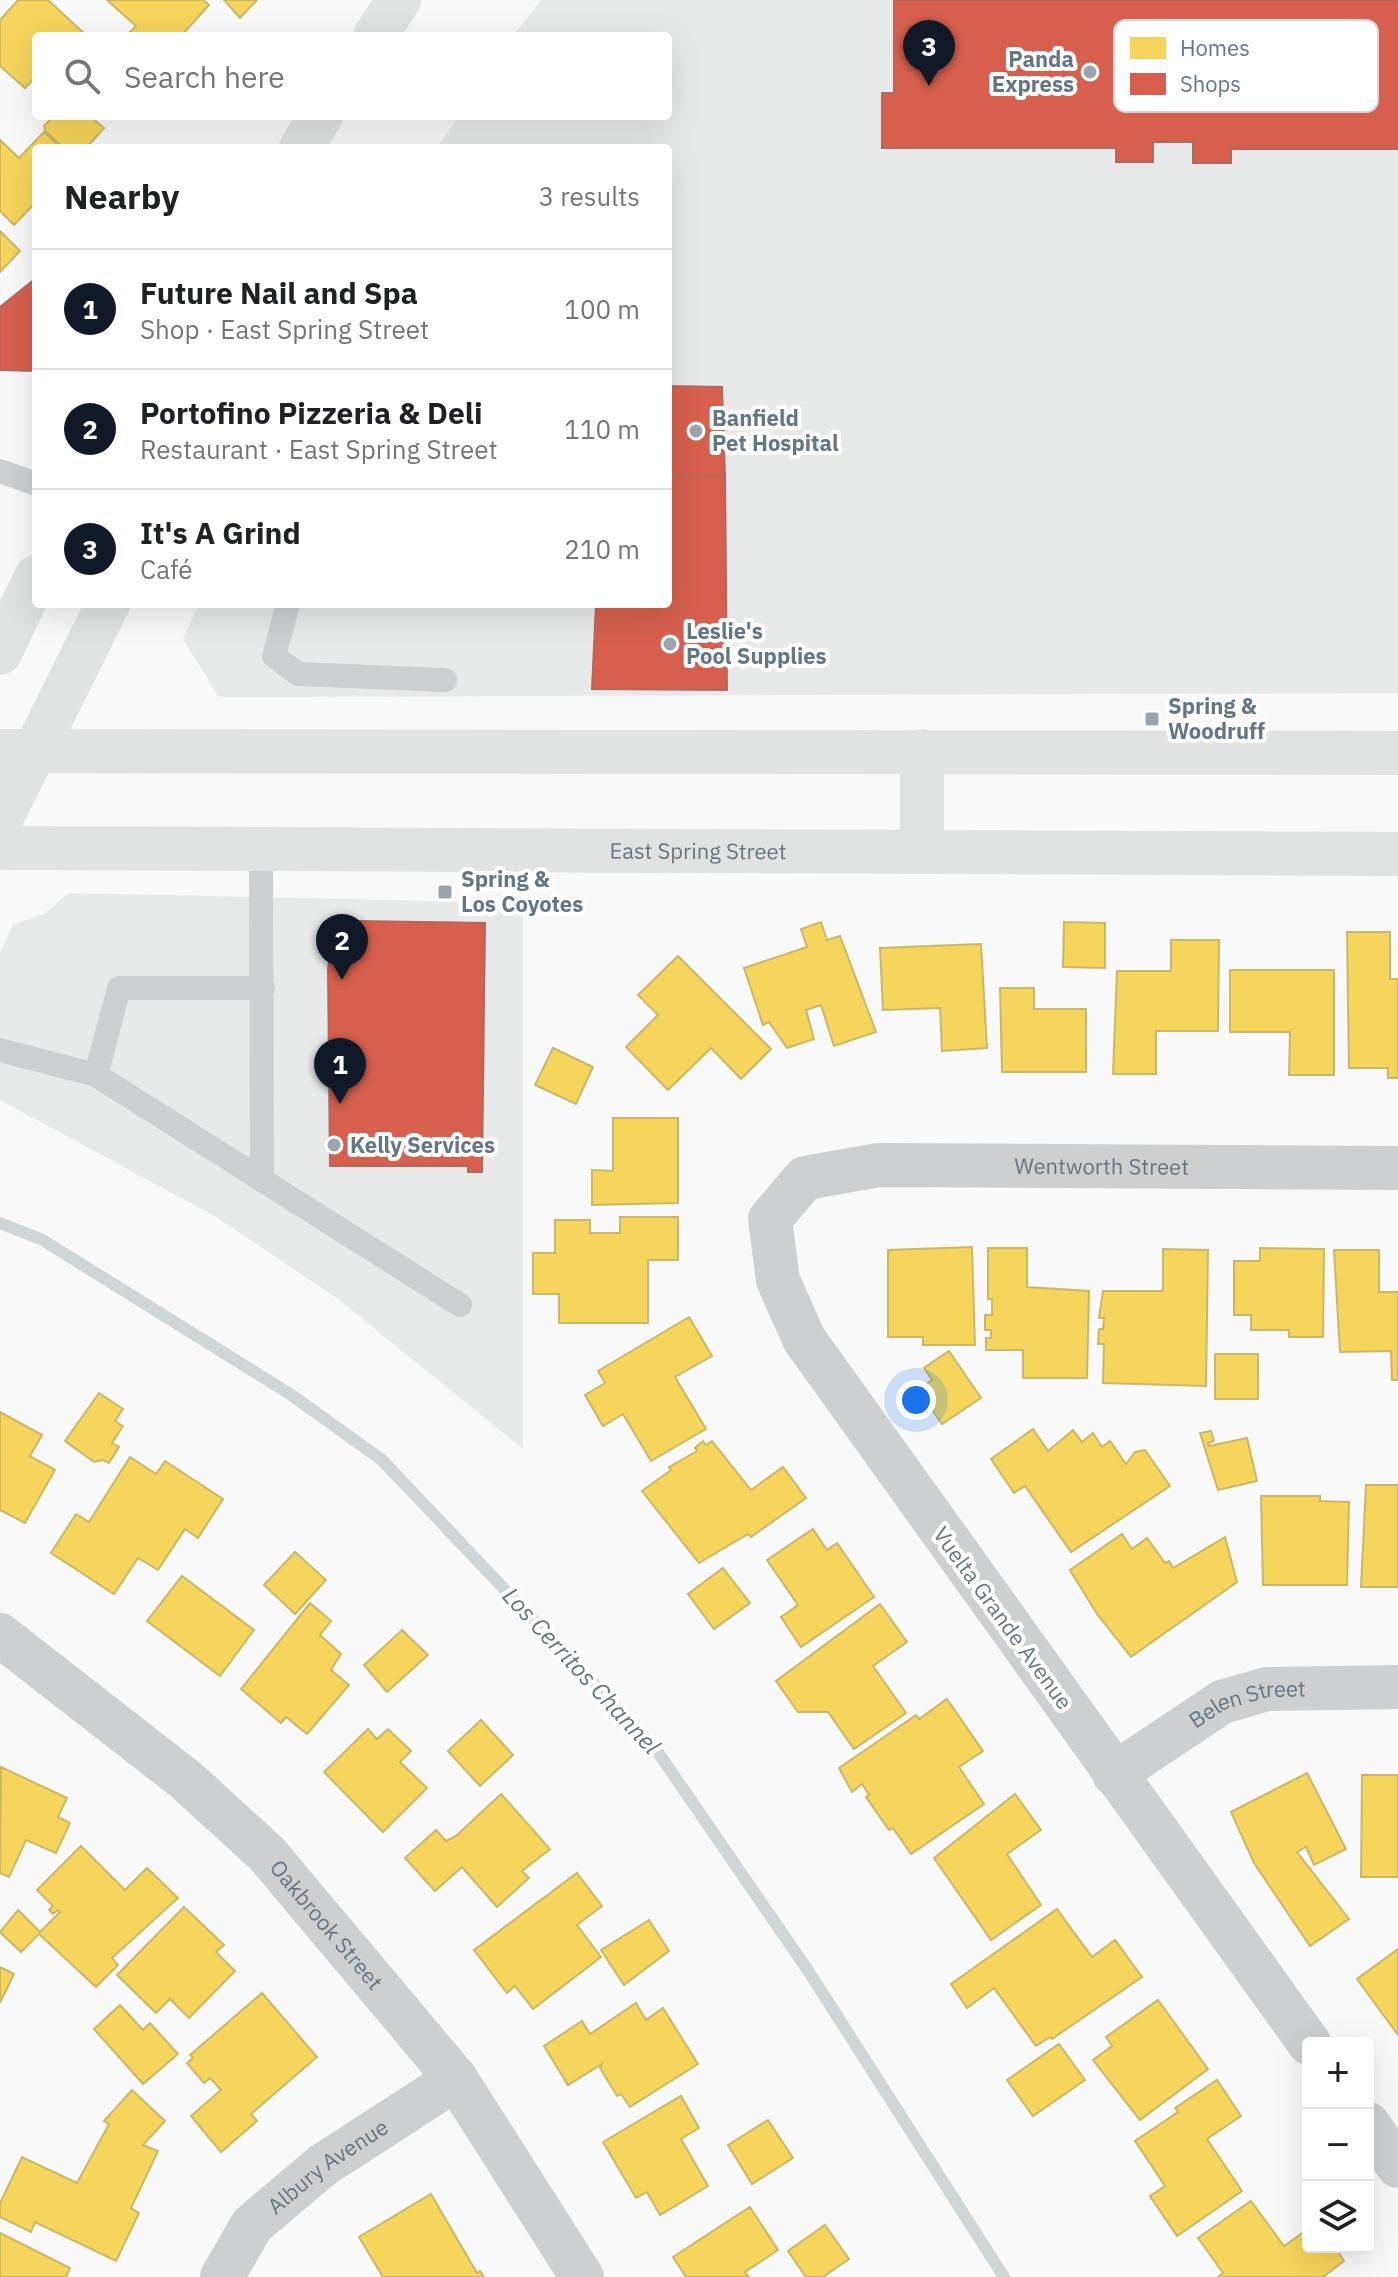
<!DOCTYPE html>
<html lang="en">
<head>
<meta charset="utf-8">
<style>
	:root { --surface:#fff; --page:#f2f2f2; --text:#202124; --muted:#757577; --line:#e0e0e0; --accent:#111827 }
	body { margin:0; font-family:"IBM Plex Sans",sans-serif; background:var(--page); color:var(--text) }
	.controls { position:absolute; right:24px; bottom:24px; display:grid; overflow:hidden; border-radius:8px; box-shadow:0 8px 32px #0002 }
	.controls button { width:72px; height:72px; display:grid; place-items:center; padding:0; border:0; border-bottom:2px solid var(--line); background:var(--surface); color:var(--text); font:40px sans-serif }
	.you { position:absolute; left:916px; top:1400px; width:28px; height:28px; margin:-20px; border:6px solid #fff; border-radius:50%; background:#1a73e8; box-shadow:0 0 0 12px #1a73e833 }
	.badge { display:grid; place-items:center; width:52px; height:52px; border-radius:50%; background:var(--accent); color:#fff; font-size:26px; font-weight:700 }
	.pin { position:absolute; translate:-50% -66px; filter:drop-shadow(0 2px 4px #0008) }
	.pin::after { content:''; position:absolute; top:42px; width:28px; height:24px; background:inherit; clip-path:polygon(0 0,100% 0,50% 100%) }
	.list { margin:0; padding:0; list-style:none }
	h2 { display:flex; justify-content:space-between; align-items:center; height:104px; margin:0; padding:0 32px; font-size:34px }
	h2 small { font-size:26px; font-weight:400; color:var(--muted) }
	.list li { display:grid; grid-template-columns:52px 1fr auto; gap:24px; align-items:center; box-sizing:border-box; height:120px; padding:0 32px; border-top:2px solid var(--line) }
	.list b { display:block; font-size:30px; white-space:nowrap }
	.list p { margin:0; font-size:26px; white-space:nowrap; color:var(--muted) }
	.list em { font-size:26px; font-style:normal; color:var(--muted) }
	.icon { flex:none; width:44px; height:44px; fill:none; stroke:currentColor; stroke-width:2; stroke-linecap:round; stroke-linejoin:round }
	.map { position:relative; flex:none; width:1398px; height:2277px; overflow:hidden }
	.search { position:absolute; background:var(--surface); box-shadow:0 8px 32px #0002; left:32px; top:32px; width:640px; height:88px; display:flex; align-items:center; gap:20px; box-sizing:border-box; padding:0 28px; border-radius:8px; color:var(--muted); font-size:30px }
	.panel { position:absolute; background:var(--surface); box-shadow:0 8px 32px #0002; left:32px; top:144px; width:640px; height:464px; border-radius:8px }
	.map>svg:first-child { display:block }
</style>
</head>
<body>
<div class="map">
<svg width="1398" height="2277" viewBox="0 0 1398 2277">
	<rect width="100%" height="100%" fill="#f9f9f9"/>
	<g fill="#e8e9e9">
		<path d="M541 0H1398V693L219 697 183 639 199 604H668V148H437L459 116H668V36H513Z"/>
		<path d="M69 893 523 903V1449L338 1299 218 1218 0 1100V954L12 925 44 914Z"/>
	</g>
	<g fill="#f6d55c" stroke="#cab868" stroke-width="2">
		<path d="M18 0H48L87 36H36V76L25 88 0 66V20Z"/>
		<path d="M107 0H203L209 5 181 36H126L136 26Z"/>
		<path d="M224 0H257L240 18Z"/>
		<path d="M53 116H90L104 128 86 148H64L45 131 44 126Z"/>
		<path d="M44 132 61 148H36V202L14 225 0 211V140L19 158Z"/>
		<path d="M0 231 20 251 0 272Z"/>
		<path d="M821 922 827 940 840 936 876 1032 834 1046 821 1005 806 1010 814 1039 787 1048 769 1022 763 1025 744 968 807 947 801 929Z"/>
		<path d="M1064 922 1105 923V968L1063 967Z"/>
		<path d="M1347 932H1390V979H1398V1078H1388V1068H1349Z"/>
		<path d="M1171 940H1219L1218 1031H1156V1074H1113L1117 971H1171Z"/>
		<path d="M981 944 987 1048 942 1051 940 1008 883 1010 880 948Z"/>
		<path d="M678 956 771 1049 741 1079 711 1048 668 1090 626 1047 658 1015 638 995Z"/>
		<path d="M1230 970H1334V1075H1289L1290 1032H1230Z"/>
		<path d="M1000 988H1034V1009H1086V1072H1002Z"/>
		<path d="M553 1048 593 1067 576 1104 535 1085Z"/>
		<path d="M613 1118H678V1203L592 1205V1170L613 1171Z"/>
		<path d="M620 1217H678V1260H648V1323H559V1294H533V1253H555V1220H590V1233H620Z"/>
		<path d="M972 1247 975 1345H923V1337H888V1250Z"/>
		<path d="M988 1248H1027V1287L1089 1291 1087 1378H1023V1350H986V1338H991V1330H985V1315H992V1299H988Z"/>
		<path d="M1260 1248 1324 1249 1323 1337H1289V1330H1251V1315H1234V1261H1260Z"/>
		<path d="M1163 1249 1208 1250 1206 1386 1103 1383 1104 1344H1098L1099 1329H1103L1104 1318H1099L1103 1291H1163Z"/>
		<path d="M1334 1250H1379V1292H1398V1380H1392L1391 1351 1340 1352Z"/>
		<path d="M689 1317 712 1356 675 1377 706 1429 651 1461 623 1414 603 1426 585 1395 605 1383 598 1371Z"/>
		<path d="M949 1351 981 1398 942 1424 918 1389 932 1380 924 1368Z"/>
		<rect x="1215" y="1354" width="43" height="45"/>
		<path d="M99 1393 123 1409 115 1421 123 1426 112 1443 119 1447 109 1463 103 1460 94 1462 65 1441Z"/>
		<path d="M0 1412 42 1435 30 1456 55 1470 25 1523 0 1510Z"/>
		<path d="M1033 1429 1048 1451 1073 1430 1082 1442 1093 1433 1102 1447 1110 1441 1126 1464 1135 1452 1145 1450 1170 1486 1071 1552 1025 1486 1014 1493 991 1459Z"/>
		<path d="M1211 1431 1214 1441 1208 1443 1209 1446 1247 1438 1257 1481 1218 1490 1200 1433Z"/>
		<path d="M703 1441 706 1445 712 1441 751 1490 783 1467 806 1498 751 1537 748 1534 699 1563 642 1491 671 1470 669 1467 697 1451 695 1448Z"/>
		<path d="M130 1457 156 1474 165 1461 223 1499 198 1538 185 1529 158 1570 138 1558 114 1594 51 1553 76 1514 89 1522Z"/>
		<path d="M1366 1485H1398V1587H1361Z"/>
		<path d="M1261 1496H1320V1501L1349 1502 1347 1585H1263Z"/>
		<path d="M813 1529 827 1550 837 1543 874 1597 801 1647 781 1617 798 1605 767 1560Z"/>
		<path d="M1122 1534 1132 1549 1147 1538 1165 1563 1169 1561 1173 1568 1225 1537 1237 1582 1131 1657 1097 1614 1070 1570Z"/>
		<path d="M295 1552 326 1580 295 1614 264 1585Z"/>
		<path d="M723 1568 750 1603 714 1629 688 1594Z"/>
		<path d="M182 1576 254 1630 220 1676 147 1621Z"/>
		<path d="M310 1603 331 1621 320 1635 341 1654 331 1670 349 1685 307 1734 286 1717 281 1723 241 1689Z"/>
		<path d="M880 1604 907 1642 873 1666 906 1713 854 1749 828 1712H798L776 1681Z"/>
		<path d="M402 1630 428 1655 387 1692 364 1665Z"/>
		<path d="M947 1699 983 1751 959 1767 984 1804 911 1854 893 1828 889 1830 866 1797 869 1795 862 1784 852 1792 839 1768 916 1715 919 1719Z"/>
		<path d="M481 1720 513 1755 480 1786 448 1751Z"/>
		<path d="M368 1729 377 1739 388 1729 411 1751 400 1762 427 1788 383 1832 324 1772Z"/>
		<path d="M1 1767 67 1798 58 1817 70 1823 56 1853 26 1840 9 1877 0 1873Z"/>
		<path d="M1307 1773 1346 1849 1314 1865 1306 1847 1297 1852 1349 1919 1310 1946 1254 1863 1231 1812Z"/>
		<path d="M1362 1775H1398V1877H1361Z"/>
		<path d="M501 1794 550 1849 522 1871 529 1878 497 1907 462 1867 435 1891 405 1858 436 1830 446 1841 456 1836Z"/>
		<path d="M1015 1794 1041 1830 1007 1854 1041 1905 991 1940 934 1858Z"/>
		<path d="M81 1846 125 1890 147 1868 178 1898 112 1958 118 1965 96 1987 39 1934 21 1952 0 1932 18 1910 40 1932 60 1912 58 1910 53 1914 49 1910 53 1906 37 1890Z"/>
		<path d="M577 1873 602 1906 577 1925 601 1957 533 2009 515 1986 507 1993 474 1950Z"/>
		<path d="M184 1907 224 1945 216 1952 235 1971 189 2018 170 1999 156 2013 117 1975Z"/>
		<path d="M1057 1909 1092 1957 1115 1940 1142 1977 1052 2039 1050 2037 1036 2046 994 1988 967 2008 951 1984Z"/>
		<path d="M649 1920 669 1951 624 1985 601 1950Z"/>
		<path d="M1398 1949V2035L1357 1979Z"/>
		<path d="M0 1967 14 1974 0 2003Z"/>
		<path d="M262 1993 317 2057 251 2114 257 2121 221 2152 191 2116 221 2090 210 2078 204 2083 187 2063 193 2058 190 2055Z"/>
		<path d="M1158 2000 1208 2069 1140 2120 1093 2060 1112 2046 1106 2037Z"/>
		<path d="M636 2003 646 2020 663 2008 698 2064 630 2107 621 2094 617 2096 600 2068 602 2064 568 2085 544 2046 582 2021 590 2034Z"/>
		<path d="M120 2005 143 2030 150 2023 178 2054 143 2084 94 2029Z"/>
		<path d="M1059 2044 1085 2080 1033 2116 1007 2080Z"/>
		<path d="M1217 2080 1241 2116 1207 2139 1242 2191 1177 2236 1150 2196 1165 2186 1135 2141 1178 2112 1175 2108Z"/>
		<path d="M132 2090 165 2121 143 2145 158 2151 131 2208 139 2213 116 2261 35 2222 31 2232 0 2217V2203L22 2157 77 2183 109 2124 104 2121Z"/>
		<path d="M681 2096 699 2128 681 2139 708 2186 660 2215 647 2192 636 2198 603 2142Z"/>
		<path d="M768 2120 793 2158 752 2184 728 2145Z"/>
		<path d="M431 2194 477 2273 480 2271 484 2277H383L359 2237Z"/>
		<path d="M1251 2201 1284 2246 1308 2229V2247H1335L1344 2261 1323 2277H1218L1223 2273 1198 2238Z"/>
		<path d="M750 2207 778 2250 745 2272 749 2277H686L673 2257Z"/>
		<path d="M825 2225 849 2259 823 2277H806L788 2251Z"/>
		<path d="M0 2233 70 2268 66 2277H0Z"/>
	</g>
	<g fill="#d6604d" stroke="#b4675d" stroke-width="2">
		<path d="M894 0H1398V149H1231V163H1193V142H1153V162H1116V148H882V93H894Z"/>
		<path d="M36 278V371L0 370V307Z"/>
		<path d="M668 386 722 387 725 476H668Z"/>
		<path d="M668 476H725L727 690 592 689 596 604H668Z"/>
		<path d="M358 921 485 923 482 1172H468V1166H330L328 968 330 957H356Z"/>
	</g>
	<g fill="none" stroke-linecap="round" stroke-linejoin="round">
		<path stroke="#ced6d9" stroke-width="12" d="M0 1223 41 1239 290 1394 382 1460 655 1748 809 1972 1004 2277"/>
		<g stroke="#cecfd0" stroke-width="24">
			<path d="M0 471 36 484"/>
			<path d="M288 604 274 656 298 674 445 680"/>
			<path d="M261 848 262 1180"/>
			<path d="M0 1050 96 1075 460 1305"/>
			<path d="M96 1075 119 988H263"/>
		</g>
		<g stroke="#cecfd0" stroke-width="44">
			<path id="s1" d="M0 1635 186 1780 267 1854 456 2079 582 2277"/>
			<path id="s2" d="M1114 1774 1222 1702 1267 1689 1398 1687"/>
			<path id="s3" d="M1309 2043 804 1339 778 1280 770 1219 805 1178 879 1165 1398 1168"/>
			<path d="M1368 2124 1398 2166"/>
			<path id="s4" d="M222 2277 252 2225 323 2165 456 2079"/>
		</g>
		<g stroke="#e1e2e2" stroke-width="44">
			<path d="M375 36 399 0"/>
			<path d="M301 148 321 116"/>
			<path d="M0 653 36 577"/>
			<path d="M0 751 1398 753"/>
			<path d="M0 821 108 604"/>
			<path id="s5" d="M0 848 1398 854"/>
			<path d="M922 851V751"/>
		</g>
	</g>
	<g fill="#99a4ac" stroke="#fff" stroke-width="3">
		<circle cx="1090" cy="72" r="8"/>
		<circle cx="696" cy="431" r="8"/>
		<circle cx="670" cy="644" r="8"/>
		<rect x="1144" y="711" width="16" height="16" rx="4"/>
		<rect x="437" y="884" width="16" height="16" rx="4"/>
		<circle cx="334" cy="1145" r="8"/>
	</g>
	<g text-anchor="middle" stroke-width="8" stroke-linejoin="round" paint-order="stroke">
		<g font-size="22" font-weight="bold" fill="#657683" stroke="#fff" text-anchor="start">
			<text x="1074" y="67" text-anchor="end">Panda<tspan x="1074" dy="25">Express</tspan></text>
			<text x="712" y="426">Banfield<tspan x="712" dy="25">Pet Hospital</tspan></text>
			<text x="686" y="639">Leslie's<tspan x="686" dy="25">Pool Supplies</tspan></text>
			<text x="1168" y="714">Spring &amp;<tspan x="1168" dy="25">Woodruff</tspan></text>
			<text x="461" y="887">Spring &amp;<tspan x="461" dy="25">Los Coyotes</tspan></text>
			<text x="350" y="1153">Kelly Services</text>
		</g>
		<g font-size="22" fill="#657683" stroke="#fff">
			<text dy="8" stroke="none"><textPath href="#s5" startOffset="698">East Spring Street</textPath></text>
			<text dy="8" stroke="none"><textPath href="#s3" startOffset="1344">Wentworth Street</textPath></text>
			<text transform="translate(1003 1618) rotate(54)" y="8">Vuelta Grande Avenue</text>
			<text dy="8" stroke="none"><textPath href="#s2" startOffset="154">Belen Street</textPath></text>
			<text dy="8" stroke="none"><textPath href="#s1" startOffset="438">Oakbrook Street</textPath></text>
			<text dy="8" stroke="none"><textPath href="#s4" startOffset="156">Albury Avenue</textPath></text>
		</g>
		<g font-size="24" font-style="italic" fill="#60757c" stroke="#fff">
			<text transform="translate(581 1671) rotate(47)" y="8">Los Cerritos Channel</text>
		</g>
	</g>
	<rect x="1114" y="20" width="264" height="92" rx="12" fill="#fff" stroke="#d1d6da" stroke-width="2"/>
	<rect x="1130" y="37" width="36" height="22" fill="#f6d55c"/>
	<rect x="1130" y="73" width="36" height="22" fill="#d6604d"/>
	<g font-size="22" fill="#657683">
		<text x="1180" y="56">Homes</text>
		<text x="1180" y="92">Shops</text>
	</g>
</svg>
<div class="controls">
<button>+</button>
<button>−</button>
<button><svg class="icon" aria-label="layers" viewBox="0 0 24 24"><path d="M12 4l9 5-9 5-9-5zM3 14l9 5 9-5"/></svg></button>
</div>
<div class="you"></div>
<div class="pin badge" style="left:340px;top:1104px">1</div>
<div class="pin badge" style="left:342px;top:980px">2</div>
<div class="pin badge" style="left:929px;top:86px">3</div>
<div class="search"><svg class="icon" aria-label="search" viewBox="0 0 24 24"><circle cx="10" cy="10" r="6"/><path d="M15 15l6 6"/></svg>Search here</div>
<section class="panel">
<h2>Nearby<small>3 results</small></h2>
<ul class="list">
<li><span class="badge">1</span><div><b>Future Nail and Spa</b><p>Shop · East Spring Street</p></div><em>100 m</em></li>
<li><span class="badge">2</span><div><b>Portofino Pizzeria &amp; Deli</b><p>Restaurant · East Spring Street</p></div><em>110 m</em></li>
<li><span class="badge">3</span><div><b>It's A Grind</b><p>Café</p></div><em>210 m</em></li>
</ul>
</section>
</div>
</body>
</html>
